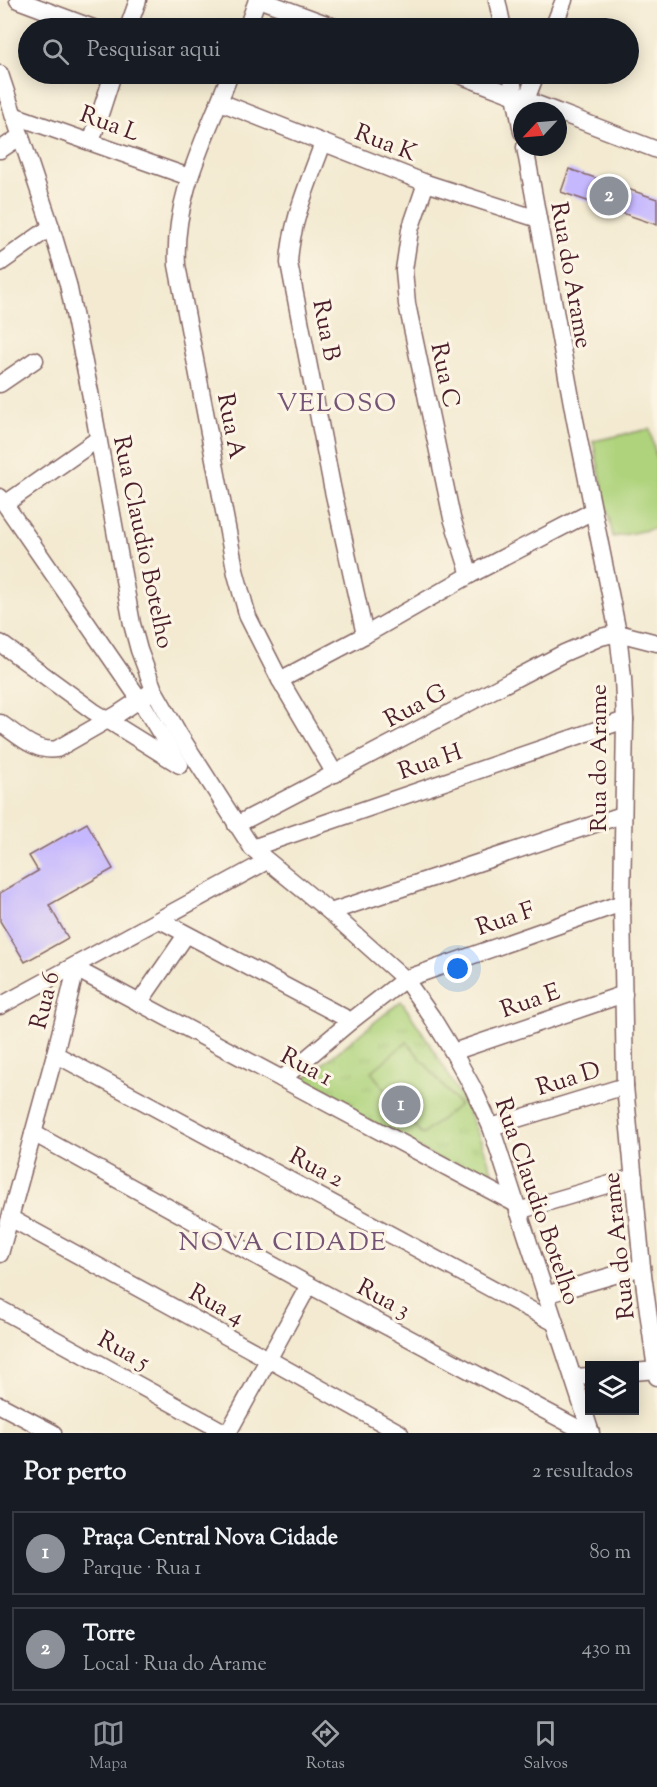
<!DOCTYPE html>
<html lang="pt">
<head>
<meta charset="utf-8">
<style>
	:root { --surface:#171b24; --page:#20242c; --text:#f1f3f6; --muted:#9ea1a6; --line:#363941; --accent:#8c9099 }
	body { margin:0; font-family:"Sorts Mill Goudy",serif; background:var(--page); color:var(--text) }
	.controls { position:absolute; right:18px; bottom:18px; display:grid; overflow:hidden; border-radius:0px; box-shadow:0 3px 15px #0003 }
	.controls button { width:54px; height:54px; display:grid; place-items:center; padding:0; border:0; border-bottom:2px solid var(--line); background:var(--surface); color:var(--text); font:30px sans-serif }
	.compass { position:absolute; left:513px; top:102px; width:54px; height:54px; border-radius:50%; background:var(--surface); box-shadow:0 3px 15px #0003; rotate:244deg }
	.you { position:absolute; left:458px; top:969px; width:21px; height:21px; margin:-15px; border:4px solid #fff; border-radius:50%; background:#1a73e8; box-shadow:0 0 0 9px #1a73e833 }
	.badge { display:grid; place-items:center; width:39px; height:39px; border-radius:50%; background:var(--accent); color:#fff; font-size:20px; font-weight:700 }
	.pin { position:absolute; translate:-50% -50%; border:3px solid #fff; box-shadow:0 2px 6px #0006 }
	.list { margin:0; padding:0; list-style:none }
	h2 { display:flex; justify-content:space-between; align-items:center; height:78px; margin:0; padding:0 24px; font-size:26px }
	h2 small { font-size:20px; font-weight:400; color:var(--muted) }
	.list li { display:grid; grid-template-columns:39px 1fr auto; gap:18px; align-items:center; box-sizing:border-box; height:84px; margin:0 12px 12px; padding:0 12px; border:2px solid var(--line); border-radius:0px }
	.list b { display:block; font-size:22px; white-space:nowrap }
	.list p { margin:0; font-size:20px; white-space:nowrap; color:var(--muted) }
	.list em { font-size:20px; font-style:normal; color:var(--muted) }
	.icon { flex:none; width:33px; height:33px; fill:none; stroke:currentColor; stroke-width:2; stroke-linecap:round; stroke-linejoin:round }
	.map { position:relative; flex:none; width:657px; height:1433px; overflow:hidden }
	.search { position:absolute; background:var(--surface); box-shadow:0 3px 15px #0003; left:18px; right:18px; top:18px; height:66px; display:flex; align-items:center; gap:15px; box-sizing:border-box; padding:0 21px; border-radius:33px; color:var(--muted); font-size:22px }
	.sheet { height:270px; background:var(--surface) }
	nav { display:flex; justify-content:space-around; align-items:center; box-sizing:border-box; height:84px; border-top:2px solid var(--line); background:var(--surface); font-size:16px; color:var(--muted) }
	nav a { display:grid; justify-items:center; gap:3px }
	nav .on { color:var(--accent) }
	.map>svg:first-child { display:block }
</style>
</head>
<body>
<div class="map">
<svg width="657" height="1433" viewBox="0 0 657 1433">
	<defs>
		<pattern id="park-tufts" width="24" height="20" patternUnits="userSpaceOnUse" patternTransform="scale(1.5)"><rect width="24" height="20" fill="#aed37c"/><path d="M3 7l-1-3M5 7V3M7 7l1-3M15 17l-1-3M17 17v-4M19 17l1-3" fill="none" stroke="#97b56b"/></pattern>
	</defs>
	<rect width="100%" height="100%" fill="#fcf5e5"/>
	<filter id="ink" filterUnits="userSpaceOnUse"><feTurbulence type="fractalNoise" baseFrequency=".0167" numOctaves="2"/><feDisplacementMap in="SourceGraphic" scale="12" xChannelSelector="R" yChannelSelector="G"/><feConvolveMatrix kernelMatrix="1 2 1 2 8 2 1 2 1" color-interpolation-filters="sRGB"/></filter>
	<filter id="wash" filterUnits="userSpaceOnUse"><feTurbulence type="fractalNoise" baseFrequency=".008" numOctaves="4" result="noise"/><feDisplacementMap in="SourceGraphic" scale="24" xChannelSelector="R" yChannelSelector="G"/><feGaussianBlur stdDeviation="1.35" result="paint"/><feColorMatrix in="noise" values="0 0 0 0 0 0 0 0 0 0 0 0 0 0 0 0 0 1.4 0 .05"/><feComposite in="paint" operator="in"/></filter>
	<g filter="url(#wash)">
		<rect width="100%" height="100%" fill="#f3ead1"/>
		<path fill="url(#park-tufts)" stroke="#7c7954" stroke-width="1.5" d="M401 1001C430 1042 457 1085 477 1132 486 1151 492 1172 499 1192L299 1083Z"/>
		<g fill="#aed37c" stroke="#7c7954" stroke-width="1.5">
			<path d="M650 429 657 461V528L613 537 593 441Z"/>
			<path d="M407 1042 459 1105 422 1135 371 1072Z"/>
		</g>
		<g id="blocks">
			<g fill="#c6b8fe">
				<path d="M569 169 657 199V225L561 192Z"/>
				<path d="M87 823 113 869 49 905 68 938 25 962 0 921V893L38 871 29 856Z"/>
			</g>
		</g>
	</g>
	<g filter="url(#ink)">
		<use href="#blocks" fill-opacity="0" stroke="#856665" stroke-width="1.5"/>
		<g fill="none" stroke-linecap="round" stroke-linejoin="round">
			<g stroke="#856665" stroke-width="19">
				<g id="minor">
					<path d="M18 0 93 28"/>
					<path d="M261 0 337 28"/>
					<path d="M497 0 503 28"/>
					<path d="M128 28 138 0"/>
					<path d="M247 28 257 0"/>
					<path d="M553 28 564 0"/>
					<path d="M0 74 51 227 68 284 90 392 132 624 139 650 154 690 179 734 252 848 330 912 405 979 431 1016 453 1052 473 1088 491 1127 591 1433"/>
					<path d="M230 74C207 136 173 196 177 265L236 574 248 617 280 680 335 774"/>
					<path d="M457 74 555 111"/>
					<path d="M511 74 522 132"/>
					<path d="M526 100 536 74"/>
					<path d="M220 102 426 183 538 219"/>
					<path d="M558 112 657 150"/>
					<path d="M13 115 189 177"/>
					<path d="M91 142 113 74"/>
					<path d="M323 143C309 182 291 221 289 263L332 486 365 635"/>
					<path d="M525 147 575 420 618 633 623 678 625 720 622 903 625 1086 642 1267 657 1377"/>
					<path d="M0 150 21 136"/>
					<path d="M426 183 410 230 404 270 407 304 452 518 470 575"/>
					<path d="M0 263 51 227"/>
					<path d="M0 384 35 360"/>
					<path d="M0 497 140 700 180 765"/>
					<path d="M5 504 98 439"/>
					<path d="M0 643 93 711 178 764"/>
					<path d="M280 680 365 635 470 575 593 511"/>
					<path d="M0 723C17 734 35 753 57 749L118 714 148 694"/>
					<path d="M236 825 564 653 601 637 618 633 657 643"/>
					<path d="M252 848 625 720"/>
					<path d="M330 912 622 815"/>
					<path d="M160 920 351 1021"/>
					<path d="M76 969 516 1204"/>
					<path d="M139 1003 186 935"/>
					<path d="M0 1006 267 861"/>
					<path d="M453 1052 624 994"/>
					<path d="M55 1054 555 1323"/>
					<path d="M282 1079 351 1021 405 979 622 903"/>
					<path d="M491 1127 625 1086"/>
					<path d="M33 1133 309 1285 587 1433"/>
					<path d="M518 1211 634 1177"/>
					<path d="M10 1218 268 1359 400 1433"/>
					<path d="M0 1254 55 1054 77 965"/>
					<path d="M545 1295 642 1267"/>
					<path d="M0 1309 226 1433"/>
					<path d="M634 1372 656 1370"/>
					<path d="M573 1377 590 1376"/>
					<path d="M0 1405 53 1433"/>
					<path d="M228 1433 309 1285"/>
				</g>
			</g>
			<use href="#minor" stroke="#fff" stroke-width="16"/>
		</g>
	</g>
	<g text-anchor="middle" stroke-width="6" stroke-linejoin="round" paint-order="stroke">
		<g font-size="24" fill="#4a1f2b" stroke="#fcf5e5">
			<text transform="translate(110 123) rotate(20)" y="8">Rua L</text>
			<text transform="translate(386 142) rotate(21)" y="8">Rua K</text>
			<text transform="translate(572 275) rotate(80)" y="8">Rua do Arame</text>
			<text transform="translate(327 330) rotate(79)" y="8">Rua B</text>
			<text transform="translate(446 375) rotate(78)" y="8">Rua C</text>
			<text transform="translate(232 426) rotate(79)" y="8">Rua A</text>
			<text transform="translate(144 542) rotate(78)" y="8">Rua Claudio Botelho</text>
			<text transform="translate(415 705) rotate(-28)" y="8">Rua G</text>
			<text transform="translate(598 758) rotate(-90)" y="8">Rua do Arame</text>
			<text transform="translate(430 761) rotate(-19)" y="8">Rua H</text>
			<text transform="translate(505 918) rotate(-19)" y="8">Rua F</text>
			<text transform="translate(44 1000) rotate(-76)" y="8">Rua 6</text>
			<text transform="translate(530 1000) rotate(-19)" y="8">Rua E</text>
			<text transform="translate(307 1066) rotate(28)" y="8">Rua 1</text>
			<text transform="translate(568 1078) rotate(-17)" y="8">Rua D</text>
			<text transform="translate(317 1167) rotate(28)" y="8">Rua 2</text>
			<text transform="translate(538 1201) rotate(71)" y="8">Rua Claudio Botelho</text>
			<text transform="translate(618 1246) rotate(-96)" y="8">Rua do Arame</text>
			<text transform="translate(384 1298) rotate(28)" y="8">Rua 3</text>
			<text transform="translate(217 1304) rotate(29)" y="8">Rua 4</text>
			<text transform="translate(124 1350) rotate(29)" y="8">Rua 5</text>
		</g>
		<g font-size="26" letter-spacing="1.5" fill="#755575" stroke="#fcf5e5">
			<text x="337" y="411">VELOSO</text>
			<text x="283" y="1250">NOVA CIDADE</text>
		</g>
	</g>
</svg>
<div class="controls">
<button><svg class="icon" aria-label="layers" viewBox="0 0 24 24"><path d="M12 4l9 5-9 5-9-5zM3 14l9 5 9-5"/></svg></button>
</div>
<svg class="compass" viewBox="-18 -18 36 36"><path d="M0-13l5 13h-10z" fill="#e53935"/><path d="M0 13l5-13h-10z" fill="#9ea1a6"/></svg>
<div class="you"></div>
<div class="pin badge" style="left:401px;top:1105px">1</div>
<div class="pin badge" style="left:609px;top:196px">2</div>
<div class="search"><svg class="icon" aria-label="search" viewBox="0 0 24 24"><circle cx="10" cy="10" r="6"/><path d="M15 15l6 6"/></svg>Pesquisar aqui</div>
</div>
<section class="sheet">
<h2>Por perto<small>2 resultados</small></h2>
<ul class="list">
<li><span class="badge">1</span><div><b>Praça Central Nova Cidade</b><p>Parque · Rua 1</p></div><em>80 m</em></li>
<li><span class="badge">2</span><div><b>Torre</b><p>Local · Rua do Arame</p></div><em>430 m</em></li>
</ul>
</section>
<nav>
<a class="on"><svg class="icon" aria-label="map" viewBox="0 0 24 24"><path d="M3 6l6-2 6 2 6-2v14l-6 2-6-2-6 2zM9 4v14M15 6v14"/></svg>Mapa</a>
<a><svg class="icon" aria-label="directions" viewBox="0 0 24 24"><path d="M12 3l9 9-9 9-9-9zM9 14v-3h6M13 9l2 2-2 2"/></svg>Rotas</a>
<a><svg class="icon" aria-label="saved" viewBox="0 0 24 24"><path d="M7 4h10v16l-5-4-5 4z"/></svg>Salvos</a>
</nav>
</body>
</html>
